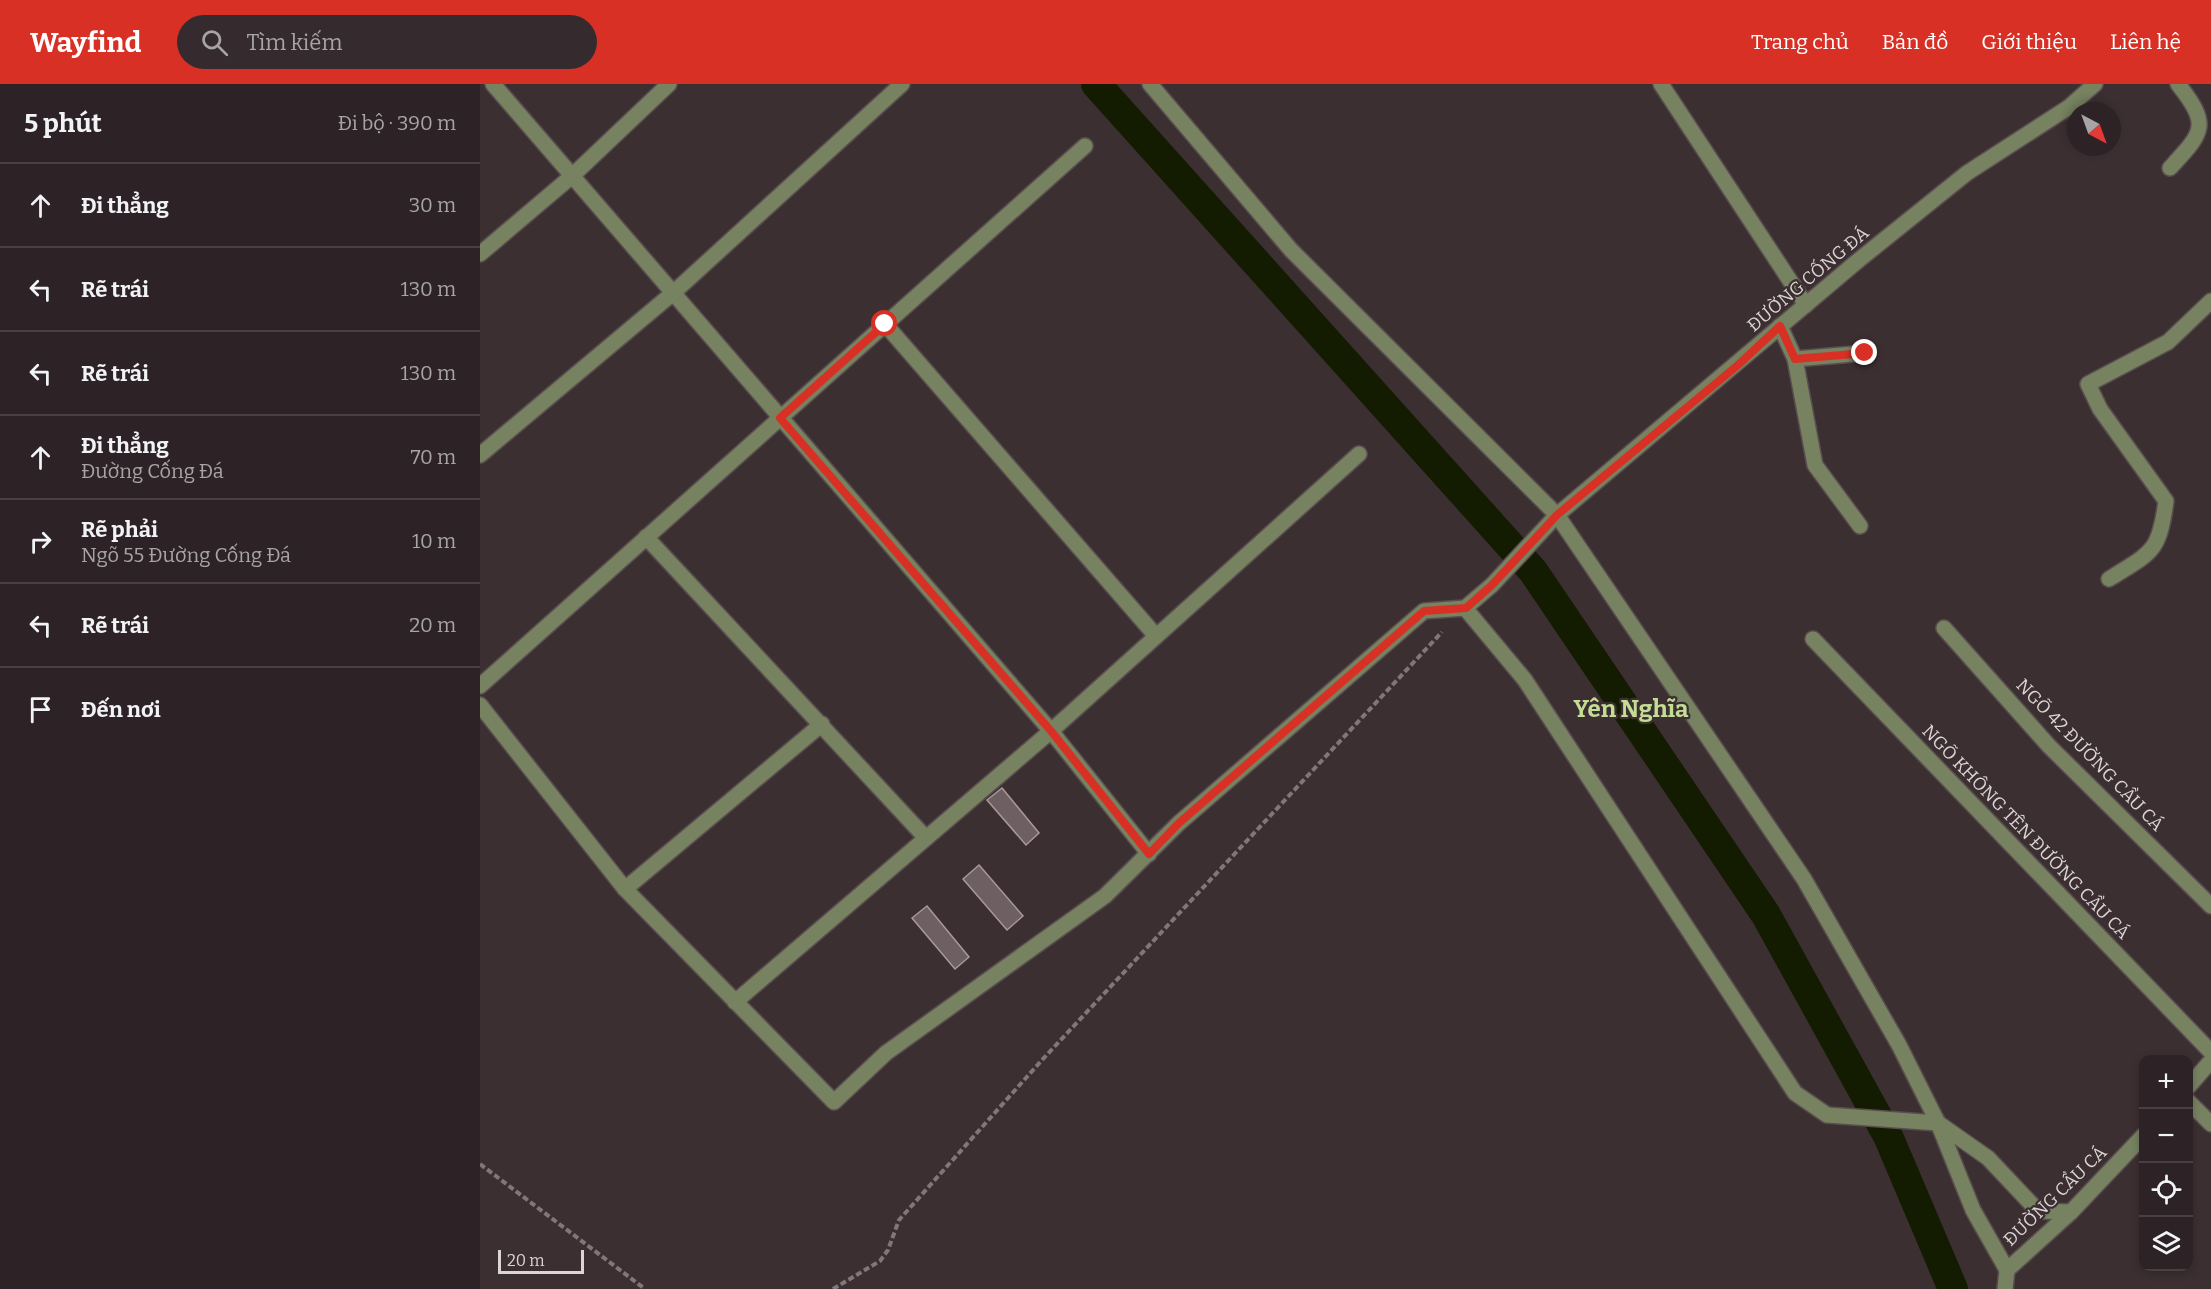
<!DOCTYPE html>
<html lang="vi">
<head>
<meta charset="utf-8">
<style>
	:root { --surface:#2d2326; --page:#352b2e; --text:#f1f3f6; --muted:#a7a4a7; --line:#484043; --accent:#d93025 }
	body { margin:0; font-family:Bitter,serif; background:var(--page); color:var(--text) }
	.controls { position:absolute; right:18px; bottom:18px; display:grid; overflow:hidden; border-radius:12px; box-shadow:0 3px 9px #0003 }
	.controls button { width:54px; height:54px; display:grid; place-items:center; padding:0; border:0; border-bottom:2px solid var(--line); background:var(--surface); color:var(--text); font:30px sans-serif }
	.compass { position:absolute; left:1587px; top:18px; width:54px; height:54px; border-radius:50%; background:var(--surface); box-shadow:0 3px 9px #0003; rotate:139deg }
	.scale { position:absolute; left:18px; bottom:15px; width:86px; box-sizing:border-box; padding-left:6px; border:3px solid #dcd4d5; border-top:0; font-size:16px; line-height:21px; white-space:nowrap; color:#dcd4d5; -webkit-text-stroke:4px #3c2f32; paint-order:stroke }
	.stop { position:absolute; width:18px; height:18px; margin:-14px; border:4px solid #d93025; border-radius:50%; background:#fff }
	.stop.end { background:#d93025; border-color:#fff; box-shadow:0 2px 6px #0008 }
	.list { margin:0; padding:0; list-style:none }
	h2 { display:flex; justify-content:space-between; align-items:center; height:78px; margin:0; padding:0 24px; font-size:26px }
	h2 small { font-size:20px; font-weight:400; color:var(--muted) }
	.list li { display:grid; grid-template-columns:39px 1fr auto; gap:18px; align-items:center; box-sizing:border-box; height:84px; padding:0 24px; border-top:2px solid var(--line) }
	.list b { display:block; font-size:22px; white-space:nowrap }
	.list p { margin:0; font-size:20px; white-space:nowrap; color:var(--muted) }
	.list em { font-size:20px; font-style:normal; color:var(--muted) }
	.icon { flex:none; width:33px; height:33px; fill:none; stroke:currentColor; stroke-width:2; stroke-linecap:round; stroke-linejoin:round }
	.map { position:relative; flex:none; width:1731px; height:1205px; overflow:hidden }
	header { display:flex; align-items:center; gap:36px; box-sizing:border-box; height:84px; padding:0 30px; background:var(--accent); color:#fff }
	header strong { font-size:28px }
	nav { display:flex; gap:33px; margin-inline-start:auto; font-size:21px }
	.search { width:420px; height:54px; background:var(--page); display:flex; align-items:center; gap:15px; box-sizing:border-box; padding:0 21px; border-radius:33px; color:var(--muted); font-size:22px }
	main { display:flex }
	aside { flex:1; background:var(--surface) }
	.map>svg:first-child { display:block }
</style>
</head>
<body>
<header>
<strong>Wayfind</strong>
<div class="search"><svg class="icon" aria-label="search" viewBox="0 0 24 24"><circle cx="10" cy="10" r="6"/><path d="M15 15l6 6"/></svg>Tìm kiếm</div>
<nav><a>Trang chủ</a><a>Bản đồ</a><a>Giới thiệu</a><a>Liên hệ</a></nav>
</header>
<main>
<aside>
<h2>5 phút<small>Đi bộ · 390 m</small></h2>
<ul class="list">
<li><svg class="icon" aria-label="ahead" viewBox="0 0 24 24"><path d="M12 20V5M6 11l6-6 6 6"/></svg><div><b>Đi thẳng</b></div><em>30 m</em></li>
<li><svg class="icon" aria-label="left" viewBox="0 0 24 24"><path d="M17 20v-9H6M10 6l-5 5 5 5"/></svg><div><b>Rẽ trái</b></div><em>130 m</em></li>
<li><svg class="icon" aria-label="left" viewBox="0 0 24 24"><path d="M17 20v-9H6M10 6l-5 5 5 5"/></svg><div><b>Rẽ trái</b></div><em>130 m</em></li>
<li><svg class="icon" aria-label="ahead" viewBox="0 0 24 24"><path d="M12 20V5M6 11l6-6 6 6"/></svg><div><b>Đi thẳng</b><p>Đường Cống Đá</p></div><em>70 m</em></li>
<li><svg class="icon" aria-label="right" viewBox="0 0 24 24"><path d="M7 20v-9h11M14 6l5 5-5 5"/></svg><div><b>Rẽ phải</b><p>Ngõ 55 Đường Cống Đá</p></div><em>10 m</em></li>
<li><svg class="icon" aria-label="left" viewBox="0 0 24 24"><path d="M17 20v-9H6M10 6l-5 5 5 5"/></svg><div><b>Rẽ trái</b></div><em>20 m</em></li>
<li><svg class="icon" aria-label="arrive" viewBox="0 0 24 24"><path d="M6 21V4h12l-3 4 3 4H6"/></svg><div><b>Đến nơi</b></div></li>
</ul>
</aside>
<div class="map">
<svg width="1731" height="1205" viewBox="0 0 1731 1205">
	<rect width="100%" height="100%" fill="#3c2f32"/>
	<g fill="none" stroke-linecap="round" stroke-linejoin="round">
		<path stroke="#131c00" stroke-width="30" d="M616 0 1053 487 1286 831 1408 1052 1473 1205"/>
	</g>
	<g fill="#6e5f62" stroke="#a8989b" stroke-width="1.5">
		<path d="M522 704 559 749 546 761 507 716Z"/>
		<path d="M499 781 543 832 527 846 483 795Z"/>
		<path d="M447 822 489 873 475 885 432 834Z"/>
	</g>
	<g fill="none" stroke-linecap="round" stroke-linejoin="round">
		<g stroke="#594d4f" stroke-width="18">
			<g id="minor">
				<path d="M13 0 571 647 669 770"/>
				<path d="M670 0 811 166 1077 431 1324 795 1419 961 1458 1039 1493 1126 1527 1186"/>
				<path d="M1181 0 1326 221"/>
				<path d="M1690 84C1723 48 1731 42 1698 0"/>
				<path d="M0 170 92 92 189 0"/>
				<path d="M405 240 676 552"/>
				<path d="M1300 242 1315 275 1335 381 1380 442"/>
				<path d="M1315 275 1385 269"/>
				<path d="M0 371 193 209 422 0"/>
				<path d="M166 453 446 754"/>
				<path d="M1629 495C1672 468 1679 469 1686 417L1620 325 1608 300 1688 258 1731 217"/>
				<path d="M985 524 1045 596 1315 1009 1347 1031 1458 1039 1508 1074 1558 1127 1591 1128"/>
				<path d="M1464 544 1569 662 1731 822"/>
				<path d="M1333 555 1731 968"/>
				<path d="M0 602 605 62"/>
				<path d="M0 621 145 805 354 1018 406 969 625 812 699 739 944 527 985 524 1012 501 1077 431 1380 175 1487 89 1589 23 1615 0"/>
				<path d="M145 805 342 640"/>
				<path d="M255 918 571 647 879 370"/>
				<path d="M1708 1003 1731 977"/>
				<path d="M1708 1017 1731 1040"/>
				<path d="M1525 1205 1527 1186 1591 1128 1664 1051"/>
			</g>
		</g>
		<g stroke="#817678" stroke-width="4" stroke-dasharray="6 3" stroke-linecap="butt">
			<path d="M0 1080 165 1205"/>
			<path d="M353 1205 400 1177 408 1166 419 1136 562 976 962 548"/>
		</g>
		<use href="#minor" stroke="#768260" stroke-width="15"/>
	</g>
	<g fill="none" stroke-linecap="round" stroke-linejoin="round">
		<path stroke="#d93025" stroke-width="8" d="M405 240 300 334 571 647 669 770 699 739 944 527 986 524 1012 501 1077 431 1258 281 1300 242 1315 275 1385 269"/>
	</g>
	<g text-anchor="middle" stroke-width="4.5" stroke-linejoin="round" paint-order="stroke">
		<g font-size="18" fill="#dcd4d5" stroke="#3c2f32">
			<text transform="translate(1328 195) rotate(-40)" y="6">ĐƯỜNG CỐNG ĐÁ</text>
			<text transform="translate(1610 671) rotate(46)" y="6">NGÕ 42 ĐƯỜNG CẦU CÁ</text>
			<text transform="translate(1546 748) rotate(46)" y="6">NGÕ KHÔNG TÊN ĐƯỜNG CẦU CÁ</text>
			<text transform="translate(1575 1112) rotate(-44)" y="6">ĐƯỜNG CẦU CÁ</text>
		</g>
		<g font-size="24" font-weight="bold" fill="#c4dd94" stroke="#3c2f32">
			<text x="1151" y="633">Yên Nghĩa</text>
		</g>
	</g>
</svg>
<div class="controls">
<button>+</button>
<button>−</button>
<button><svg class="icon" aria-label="locate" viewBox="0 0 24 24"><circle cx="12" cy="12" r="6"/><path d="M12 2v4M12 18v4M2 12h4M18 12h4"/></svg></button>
<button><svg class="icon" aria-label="layers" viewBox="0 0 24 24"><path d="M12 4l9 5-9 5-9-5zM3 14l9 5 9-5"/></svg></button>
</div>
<svg class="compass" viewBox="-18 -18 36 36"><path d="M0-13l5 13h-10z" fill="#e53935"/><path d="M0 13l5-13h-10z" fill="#a7a4a7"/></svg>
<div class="scale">20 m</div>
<div class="stop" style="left:405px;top:240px"></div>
<div class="stop end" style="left:1385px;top:269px"></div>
</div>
</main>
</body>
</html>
